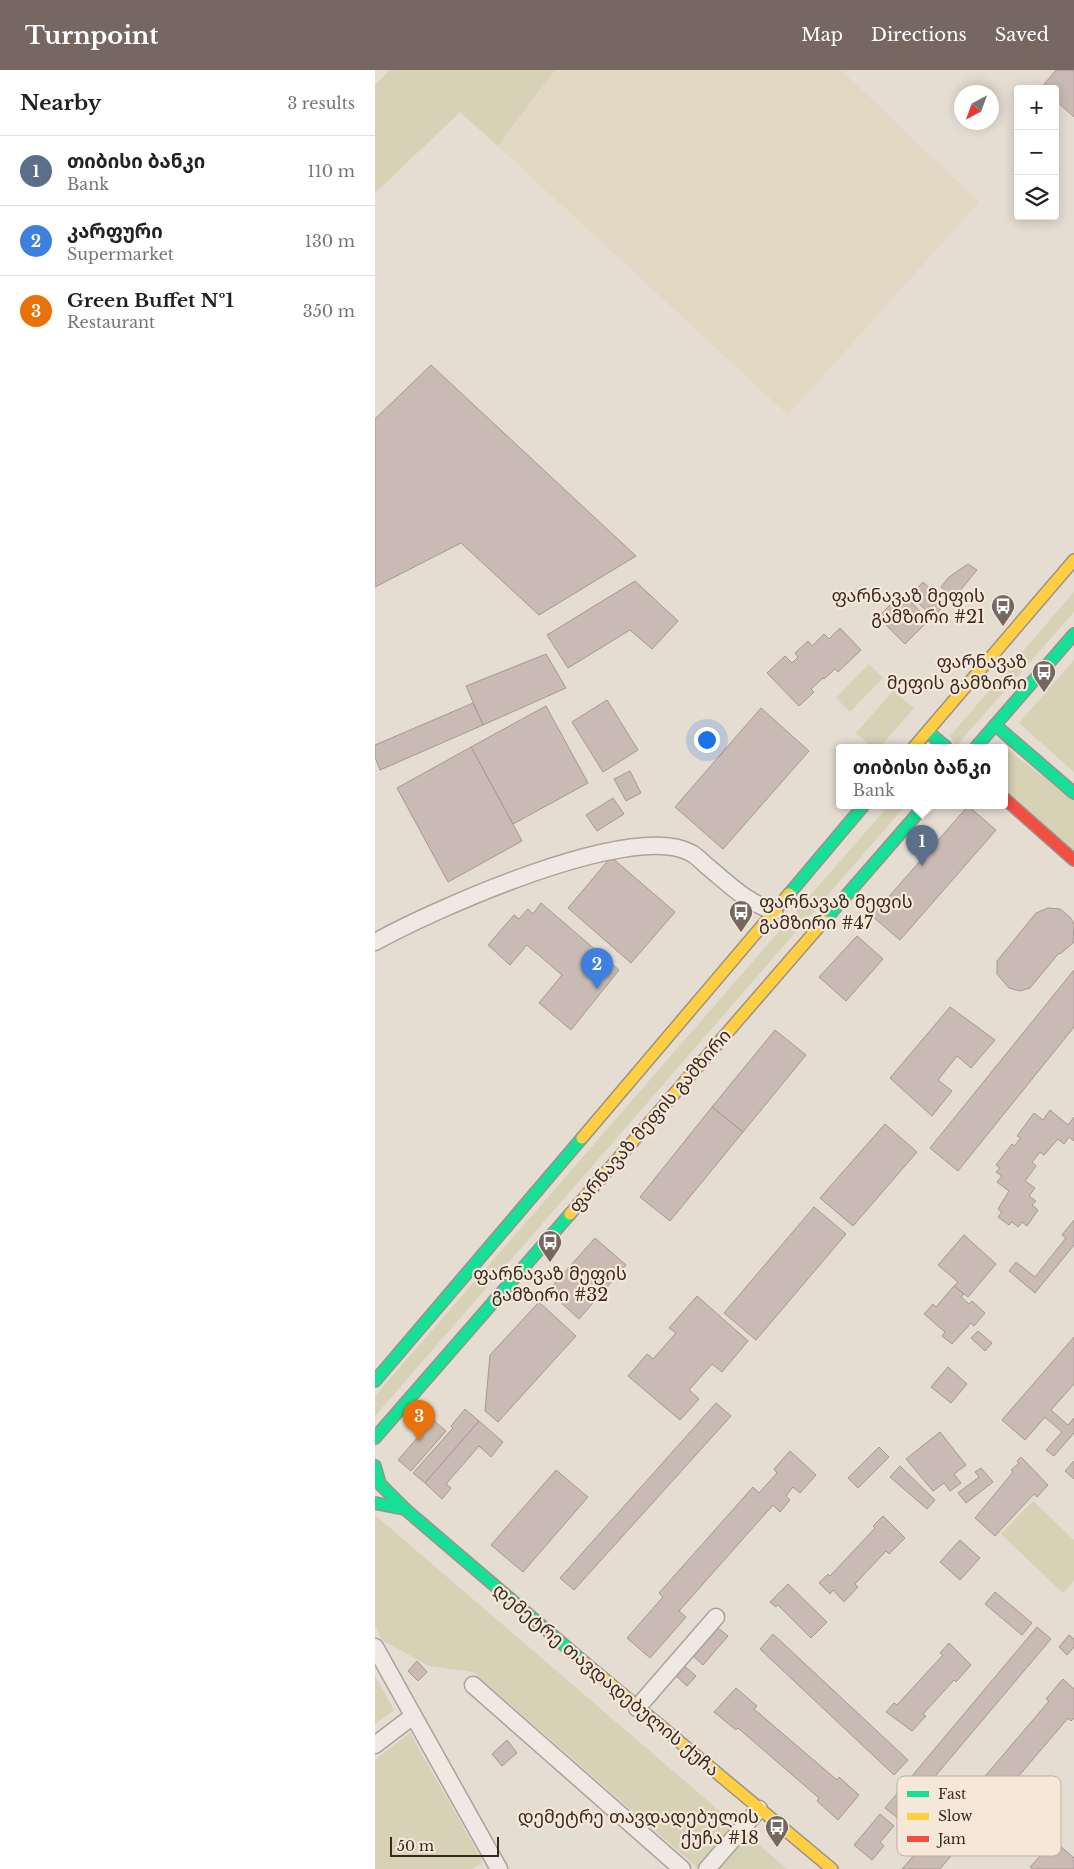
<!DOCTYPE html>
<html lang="en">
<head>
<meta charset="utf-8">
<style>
	:root { --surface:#fff; --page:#f6f6f6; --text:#222; --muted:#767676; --line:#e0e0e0; --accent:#766860 }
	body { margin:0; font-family:"Libre Baskerville","Noto Sans Georgian",serif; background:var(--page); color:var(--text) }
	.controls { position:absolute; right:15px; top:15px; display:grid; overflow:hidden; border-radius:5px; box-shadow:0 2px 12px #0003 }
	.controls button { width:45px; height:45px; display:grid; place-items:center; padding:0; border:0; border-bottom:1px solid var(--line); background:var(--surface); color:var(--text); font:25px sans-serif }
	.compass { position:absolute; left:579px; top:15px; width:45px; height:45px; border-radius:50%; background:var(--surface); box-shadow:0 2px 12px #0003; rotate:221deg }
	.scale { position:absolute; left:15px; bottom:12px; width:109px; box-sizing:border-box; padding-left:5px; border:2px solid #3a2922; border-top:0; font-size:14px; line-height:18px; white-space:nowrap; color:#3a2922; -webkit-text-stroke:4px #f5e8d9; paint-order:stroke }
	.you { position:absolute; left:331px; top:669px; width:18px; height:18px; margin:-12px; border:4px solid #fff; border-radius:50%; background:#1a73e8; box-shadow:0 0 0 8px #1a73e833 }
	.badge { display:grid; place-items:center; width:32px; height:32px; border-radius:50%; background:var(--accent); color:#fff; font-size:16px; font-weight:700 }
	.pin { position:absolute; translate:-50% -41px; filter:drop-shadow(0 1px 2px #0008) }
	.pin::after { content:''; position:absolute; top:26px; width:18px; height:15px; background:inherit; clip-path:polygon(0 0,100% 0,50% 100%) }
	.popup { position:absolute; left:461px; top:674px; width:172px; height:65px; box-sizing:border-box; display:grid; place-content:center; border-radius:5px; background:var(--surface); filter:drop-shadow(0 1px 4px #0005); font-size:16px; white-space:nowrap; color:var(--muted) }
	.popup b { font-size:19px; color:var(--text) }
	.popup::after { content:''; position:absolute; left:50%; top:100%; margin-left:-10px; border:10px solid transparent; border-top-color:var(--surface) }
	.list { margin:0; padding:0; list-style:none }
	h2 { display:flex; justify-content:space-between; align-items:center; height:65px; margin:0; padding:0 20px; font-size:21px }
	h2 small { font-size:16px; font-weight:400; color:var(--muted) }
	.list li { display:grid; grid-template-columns:32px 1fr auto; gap:15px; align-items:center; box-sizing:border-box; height:70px; padding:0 20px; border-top:1px solid var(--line) }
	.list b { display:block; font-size:19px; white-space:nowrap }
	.list p { margin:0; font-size:16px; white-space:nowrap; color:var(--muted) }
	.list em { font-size:16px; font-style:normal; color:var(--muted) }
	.icon { flex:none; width:28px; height:28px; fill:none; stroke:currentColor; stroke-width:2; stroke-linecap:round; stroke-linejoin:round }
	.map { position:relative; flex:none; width:699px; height:1799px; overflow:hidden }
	header { display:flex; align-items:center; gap:30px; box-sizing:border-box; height:70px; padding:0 25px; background:var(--accent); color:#fff }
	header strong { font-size:24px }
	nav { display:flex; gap:28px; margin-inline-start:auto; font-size:18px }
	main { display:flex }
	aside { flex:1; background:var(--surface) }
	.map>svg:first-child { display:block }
</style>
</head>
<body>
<header>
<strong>Turnpoint</strong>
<nav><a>Map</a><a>Directions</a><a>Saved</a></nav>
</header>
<main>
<aside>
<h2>Nearby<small>3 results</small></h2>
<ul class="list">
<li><span class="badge" style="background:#5c6f8a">1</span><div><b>თიბისი ბანკი</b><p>Bank</p></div><em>110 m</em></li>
<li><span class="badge" style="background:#3f7fe0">2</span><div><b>კარფური</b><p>Supermarket</p></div><em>130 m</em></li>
<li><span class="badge" style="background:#e8710a">3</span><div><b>Green Buffet №1</b><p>Restaurant</p></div><em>350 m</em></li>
</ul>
</aside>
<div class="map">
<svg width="699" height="1799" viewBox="0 0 699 1799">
	<rect width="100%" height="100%" fill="#e5dcd2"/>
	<path fill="#e3d8c4" d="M180 0H466L604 132 413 345 123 76Z"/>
	<g fill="#d7d1b5">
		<path d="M15 0H180L123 76 85 42 0 123V15Z"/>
		<path d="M699 522V542L581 676 575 666Z"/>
		<path d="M699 590V702L644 653Z"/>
		<path d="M494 594 508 608 475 642 461 628Z"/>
		<path d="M518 621 539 638 505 677H497L481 663Z"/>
		<path d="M629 677 699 730V782L630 722Z"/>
		<path d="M514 735H531L0 1346V1326Z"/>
		<path d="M658 1431 699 1470V1511L688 1523 626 1464Z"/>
		<path d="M0 1445 412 1799H324L98 1602 54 1596 7 1570 0 1555Z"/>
		<path d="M0 1606 19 1640 0 1654Z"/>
		<path d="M35 1663 108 1792 96 1799H0V1690Z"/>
	</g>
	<g fill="#c9bab3" stroke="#a69891">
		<path d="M681 0H699V47L680 30V19L666 18Z"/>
		<path d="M56 295 261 486 164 545 86 473 0 517V349Z"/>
		<path d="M593 494 602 500 579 528 566 517 574 507Z"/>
		<path d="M260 511 303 551 277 579 255 560 193 598 172 565Z"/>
		<path d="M548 512 571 533 559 547 535 526Z"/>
		<path d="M534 530 554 550 530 574 503 547 515 535 517 537 524 531 528 535Z"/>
		<path d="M465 558 486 580 463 602 460 599 449 609 448 608 436 619 439 622 424 636 392 603 410 586 417 593 423 587 420 583 433 571 437 576 449 564 454 569Z"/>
		<path d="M171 584 191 618 108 655 91 616Z"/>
		<path d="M232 630 263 680 228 702 197 652Z"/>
		<path d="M98 633 108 655 5 700 0 687V675Z"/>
		<path d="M171 636 213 713 138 754 96 677Z"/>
		<path d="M386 638 434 681 348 779 300 737Z"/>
		<path d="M96 677 147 771 73 812 22 718Z"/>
		<path d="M255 701 266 723 251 731 239 709Z"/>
		<path d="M238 728 249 744 222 761 211 745Z"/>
		<path d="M593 736 621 760 525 870 497 846Z"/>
		<path d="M236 787 300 842 256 893 193 838Z"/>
		<path d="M166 833 244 900 196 960 164 933 187 905 152 875 135 895 113 875 139 845 144 849 153 839 158 844Z"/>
		<path d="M673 838 685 839 695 847 699 854 698 873 685 884 684 883 655 918 645 921 634 918 622 904V891L661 843Z"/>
		<path d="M482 866 508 889 471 931 444 907Z"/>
		<path d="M699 900V957L583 1101 555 1078Z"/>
		<path d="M575 937 620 970 596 998 582 986 563 1010 577 1021 557 1046 515 1008Z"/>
		<path d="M400 960 431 985 368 1062 337 1037Z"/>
		<path d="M337 1037 368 1062 295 1151 265 1127Z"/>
		<path d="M675 1040 693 1055 699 1047V1071L694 1067 689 1074 683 1069 669 1085 665 1082 657 1092 661 1096 650 1111 660 1118 654 1126 661 1131 657 1135 663 1140 652 1156 647 1152 643 1157 637 1152 634 1155 623 1147 627 1142 623 1139 634 1121 622 1112 627 1106 621 1102 625 1098 621 1095 637 1074 639 1076 646 1068 642 1066 659 1043 668 1050Z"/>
		<path d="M510 1054 542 1082 478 1156 445 1128Z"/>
		<path d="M439 1137 471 1164 381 1270 349 1243Z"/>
		<path d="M699 1150V1175L660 1223 634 1201 641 1192 660 1207 691 1168 687 1165Z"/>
		<path d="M589 1165 621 1194 593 1227 579 1216 583 1212 563 1195Z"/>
		<path d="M220 1168 251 1195 204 1249 173 1221Z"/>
		<path d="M579 1216 589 1224 586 1227 594 1234 597 1231 610 1243 599 1256 596 1253 577 1274 567 1266 570 1262 549 1244 558 1234 561 1237Z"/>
		<path d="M322 1226 373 1271 347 1302 337 1294 314 1320 324 1329 305 1350 253 1306 272 1284 278 1289 301 1263 294 1258Z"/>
		<path d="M164 1232 201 1266 123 1352 110 1341 115 1285Z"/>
		<path d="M603 1261 617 1273 610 1281 596 1268Z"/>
		<path d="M699 1267V1314L676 1340 693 1355 699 1348V1363L679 1386 671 1380 687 1362 670 1347 650 1370 627 1350Z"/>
		<path d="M573 1297 592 1314 576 1333 556 1317Z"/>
		<path d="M341 1333 356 1346 199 1520 185 1508Z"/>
		<path d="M90 1339 104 1351 50 1413 38 1403 78 1358 76 1356Z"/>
		<path d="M58 1350 71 1361 36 1401 23 1390Z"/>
		<path d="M104 1351 128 1372 116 1387 104 1376 71 1414 76 1418 67 1429 50 1413Z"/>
		<path d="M565 1362 591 1395 579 1404 586 1413 575 1421 569 1413 558 1421 531 1389Z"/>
		<path d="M504 1377 514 1387 483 1418 473 1408Z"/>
		<path d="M415 1381 441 1405 425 1423 418 1417 411 1426 415 1430 405 1442 398 1435 304 1541 311 1547 275 1588 252 1568 288 1527 284 1523 378 1417 384 1423 402 1403 399 1399Z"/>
		<path d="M646 1387 673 1415 662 1427 659 1424 620 1466 600 1448 638 1402 636 1400 644 1393 642 1391Z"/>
		<path d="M699 1391V1409L690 1401Z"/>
		<path d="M525 1396 560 1430 552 1439 515 1407Z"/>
		<path d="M606 1398 618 1412 591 1433 583 1423 604 1407 600 1402Z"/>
		<path d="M181 1400 213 1427 148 1502 116 1475Z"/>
		<path d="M508 1446 530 1468 514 1484 511 1481 480 1514 483 1517 469 1532 458 1520 455 1524 444 1513 453 1504 455 1506 500 1458 498 1456Z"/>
		<path d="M585 1470 605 1488 585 1510 565 1492Z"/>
		<path d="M413 1514 452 1552 436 1568 403 1535 401 1537 395 1532Z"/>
		<path d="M620 1522 657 1553 647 1565 610 1534Z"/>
		<path d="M339 1555 353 1566 328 1595 315 1583Z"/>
		<path d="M662 1557 676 1569 524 1749 510 1738Z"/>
		<path d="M398 1564 533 1690 519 1705 385 1579Z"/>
		<path d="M694 1565 699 1569V1577L692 1585 684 1577Z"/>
		<path d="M574 1573 596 1595 581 1612 579 1610 548 1644 551 1646 537 1661 511 1642 519 1633 522 1635 568 1585 565 1583Z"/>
		<path d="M42 1591 52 1602 43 1611 33 1601Z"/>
		<path d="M306 1593 321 1606 312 1616 297 1602Z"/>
		<path d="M688 1609 699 1619V1648L696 1651 693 1648 565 1799H527L541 1783 543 1785 674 1631 671 1629Z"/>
		<path d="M361 1618 382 1636 379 1639 462 1710 464 1707 484 1725 463 1750 442 1731 444 1728 363 1658 361 1660 339 1642Z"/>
		<path d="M132 1670 142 1683 127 1696 117 1684Z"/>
		<path d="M505 1744 519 1756 505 1772 509 1776 497 1790 479 1775Z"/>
		<path d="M682 1773 699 1788V1799H658L655 1797 668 1783 671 1785Z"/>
	</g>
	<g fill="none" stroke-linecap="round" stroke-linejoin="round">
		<g stroke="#aba29a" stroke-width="19">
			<g id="street">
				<path d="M0 872C58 840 257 750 316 783 322 786 328 793 333 797 355 815 372 833 399 841"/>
				<path d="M0 1577 124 1799"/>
				<path d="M98 1615 307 1799"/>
				<path d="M262 1638 341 1547"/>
				<path d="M0 1675 38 1646"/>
				<path d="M332 1799 384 1739"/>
			</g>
		</g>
		<g stroke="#9b918a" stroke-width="14">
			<g id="fast">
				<path d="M620 655 699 723"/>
				<path d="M553 662 571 677"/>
				<path d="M601 677 699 564"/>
				<path d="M414 824 489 735"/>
				<path d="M449 851 550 735"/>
				<path d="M0 1311 207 1068"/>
				<path d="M0 1368 195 1144"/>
				<path d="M0 1396 5 1414 30 1439"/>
				<path d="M0 1433 30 1439 209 1592"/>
			</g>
		</g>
		<g stroke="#9b918a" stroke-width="14">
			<g id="slow">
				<path d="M539 677 699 490"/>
				<path d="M207 1068 414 824"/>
				<path d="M195 1144 449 851"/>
				<path d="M209 1592 457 1799"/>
			</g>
		</g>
		<g stroke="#9b918a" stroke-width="14">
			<path id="jam" d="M630 729 699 790"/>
		</g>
		<use href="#street" stroke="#eee9e3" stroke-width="16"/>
		<use href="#fast" stroke="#16e098" stroke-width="11"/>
		<use href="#slow" stroke="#ffcf43" stroke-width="11"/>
		<use href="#jam" stroke="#f24e42" stroke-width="11"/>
	</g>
	<defs>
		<g id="bus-pin" transform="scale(1.25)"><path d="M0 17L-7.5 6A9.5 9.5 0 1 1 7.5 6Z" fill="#766860" stroke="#f5e8d9"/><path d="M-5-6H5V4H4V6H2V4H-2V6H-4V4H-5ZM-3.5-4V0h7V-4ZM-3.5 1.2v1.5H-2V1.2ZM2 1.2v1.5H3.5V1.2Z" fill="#fff"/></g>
	</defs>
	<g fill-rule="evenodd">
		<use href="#bus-pin" x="628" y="536"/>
		<use href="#bus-pin" x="669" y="602"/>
		<use href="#bus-pin" x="366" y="842"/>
		<use href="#bus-pin" x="175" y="1172"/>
		<use href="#bus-pin" x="402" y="1757"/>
	</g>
	<g text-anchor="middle" stroke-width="4.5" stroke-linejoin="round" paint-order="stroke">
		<g font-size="18" fill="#3a2922" stroke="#f5e8d9" text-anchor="end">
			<text x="610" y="532">ფარნავაზ მეფის<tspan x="610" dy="21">გამზირი #21</tspan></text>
			<text x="652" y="598">ფარნავაზ<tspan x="652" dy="21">მეფის გამზირი</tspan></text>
			<text x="384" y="838" text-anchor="start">ფარნავაზ მეფის<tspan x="384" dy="21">გამზირი #47</tspan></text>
			<text x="175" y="1210" text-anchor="middle">ფარნავაზ მეფის<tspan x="175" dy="21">გამზირი #32</tspan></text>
			<text x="384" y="1753">დემეტრე თავდადებულის<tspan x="384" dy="21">ქუჩა #18</tspan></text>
		</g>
		<g font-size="18" fill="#3a2922" stroke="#f5e8d9">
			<text transform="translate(275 1051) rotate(-49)" y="6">ფარნავაზ მეფის გამზირი</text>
			<text transform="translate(231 1610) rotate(40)" y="6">დემეტრე თავდადებულის ქუჩა</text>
		</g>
	</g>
	<rect x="522" y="1706" width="164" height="80" rx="8" fill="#f5e8d9" stroke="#bdafa2" stroke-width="1"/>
	<rect x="532" y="1721" width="22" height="6" fill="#16e098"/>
	<rect x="532" y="1743" width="22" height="7" fill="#ffcf43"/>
	<rect x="532" y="1766" width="22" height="6" fill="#f24e42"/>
	<g font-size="14" fill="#3a2922">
		<text x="563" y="1729">Fast</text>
		<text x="563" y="1751">Slow</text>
		<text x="563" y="1774">Jam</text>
	</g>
</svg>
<div class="controls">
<button>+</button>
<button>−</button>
<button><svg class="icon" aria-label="layers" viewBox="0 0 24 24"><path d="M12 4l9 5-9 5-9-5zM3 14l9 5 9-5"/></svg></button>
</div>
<svg class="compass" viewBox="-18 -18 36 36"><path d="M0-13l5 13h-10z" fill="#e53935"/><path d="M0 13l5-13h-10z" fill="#767676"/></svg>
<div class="scale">50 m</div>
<div class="you"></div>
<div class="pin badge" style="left:547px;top:796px;background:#5c6f8a">1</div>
<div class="popup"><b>თიბისი ბანკი</b>Bank</div>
<div class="pin badge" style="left:222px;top:919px;background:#3f7fe0">2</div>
<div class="pin badge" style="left:44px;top:1371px;background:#e8710a">3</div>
</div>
</main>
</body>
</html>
